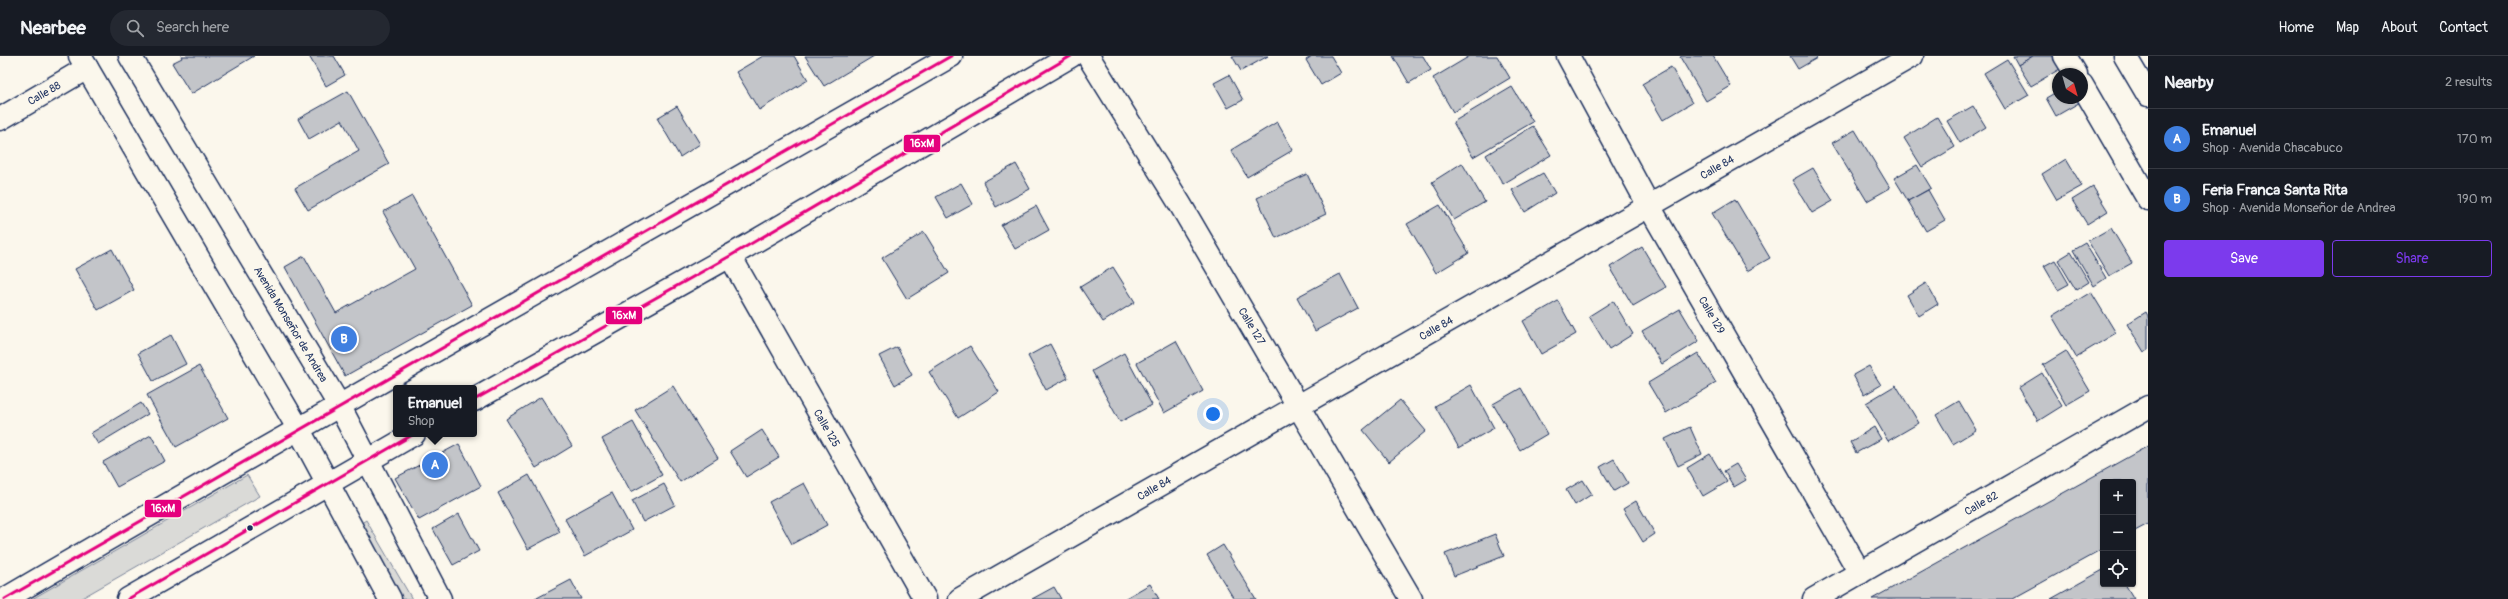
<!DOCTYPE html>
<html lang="en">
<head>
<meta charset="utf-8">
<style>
	:root { --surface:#171b24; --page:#242831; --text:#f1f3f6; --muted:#9ea1a6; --line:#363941; --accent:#7c3aed }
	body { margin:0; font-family:Pangolin,sans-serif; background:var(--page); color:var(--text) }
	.controls { position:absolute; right:12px; bottom:12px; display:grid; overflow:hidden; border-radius:4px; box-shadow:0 1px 3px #0004 }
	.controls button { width:36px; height:36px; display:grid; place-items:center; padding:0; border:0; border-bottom:1px solid var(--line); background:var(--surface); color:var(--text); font:20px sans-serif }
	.compass { position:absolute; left:2052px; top:12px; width:36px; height:36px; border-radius:50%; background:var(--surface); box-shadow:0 1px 3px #0004; rotate:143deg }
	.you { position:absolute; left:1213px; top:358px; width:14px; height:14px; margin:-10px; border:3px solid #fff; border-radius:50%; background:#1a73e8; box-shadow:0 0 0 6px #1a73e833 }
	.badge { display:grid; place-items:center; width:26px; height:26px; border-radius:50%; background:var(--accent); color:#fff; font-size:13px; font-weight:700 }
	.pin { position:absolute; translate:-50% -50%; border:2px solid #fff; box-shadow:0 1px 4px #0006 }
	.popup { position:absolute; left:393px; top:329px; width:84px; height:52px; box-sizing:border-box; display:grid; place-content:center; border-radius:4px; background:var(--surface); filter:drop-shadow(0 1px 3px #0005); font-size:13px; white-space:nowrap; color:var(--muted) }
	.popup b { font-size:15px; color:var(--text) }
	.popup::after { content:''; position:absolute; left:50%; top:100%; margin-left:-8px; border:8px solid transparent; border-top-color:var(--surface) }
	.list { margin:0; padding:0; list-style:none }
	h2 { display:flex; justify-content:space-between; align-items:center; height:52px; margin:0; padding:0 16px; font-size:17px }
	h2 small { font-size:13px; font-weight:400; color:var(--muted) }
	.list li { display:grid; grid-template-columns:26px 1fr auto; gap:12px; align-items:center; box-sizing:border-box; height:60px; padding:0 16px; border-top:1px solid var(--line) }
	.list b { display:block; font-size:15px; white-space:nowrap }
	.list p { margin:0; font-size:13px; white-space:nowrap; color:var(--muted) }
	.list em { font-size:13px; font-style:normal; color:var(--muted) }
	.actions { display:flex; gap:8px; padding:12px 16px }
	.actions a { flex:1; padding:9px 0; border:1px solid var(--accent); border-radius:4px; text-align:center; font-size:14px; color:var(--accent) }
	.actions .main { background:var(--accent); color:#fff }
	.icon { flex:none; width:22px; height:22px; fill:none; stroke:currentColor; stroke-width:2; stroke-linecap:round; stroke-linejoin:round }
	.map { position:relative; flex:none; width:2148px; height:543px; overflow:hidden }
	header { display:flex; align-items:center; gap:24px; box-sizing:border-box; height:56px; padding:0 20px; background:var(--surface); border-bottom:1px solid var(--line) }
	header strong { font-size:19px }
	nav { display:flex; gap:22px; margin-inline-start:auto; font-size:14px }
	.search { width:280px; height:36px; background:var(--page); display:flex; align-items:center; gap:10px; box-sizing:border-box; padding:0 14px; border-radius:22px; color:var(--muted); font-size:15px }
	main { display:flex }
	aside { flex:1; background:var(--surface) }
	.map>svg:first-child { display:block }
</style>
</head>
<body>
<header>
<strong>Nearbee</strong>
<div class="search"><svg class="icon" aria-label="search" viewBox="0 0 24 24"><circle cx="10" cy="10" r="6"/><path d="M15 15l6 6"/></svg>Search here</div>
<nav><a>Home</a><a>Map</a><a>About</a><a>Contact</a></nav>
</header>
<main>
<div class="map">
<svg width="2148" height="543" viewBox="0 0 2148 543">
	<rect width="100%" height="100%" fill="#fbf7ec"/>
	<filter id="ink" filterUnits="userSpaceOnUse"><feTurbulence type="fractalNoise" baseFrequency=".025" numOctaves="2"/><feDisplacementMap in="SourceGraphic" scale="8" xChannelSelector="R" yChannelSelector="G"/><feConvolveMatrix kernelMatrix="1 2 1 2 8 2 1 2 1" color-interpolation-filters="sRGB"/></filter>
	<g filter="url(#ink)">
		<g fill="#dadad7" stroke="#7a849a">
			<path d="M247 419 260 440 80 543H32Z"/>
			<path d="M366 464 412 543H394L354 472Z"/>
		</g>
		<g fill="#c3c5c9" stroke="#1b2f5e">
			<path d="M181 0H254L191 38 172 7 182 2Z"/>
			<path d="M309 0H334L345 19 326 30Z"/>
			<path d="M763 0H794L808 24 759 54 736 16Z"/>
			<path d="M805 0H874L824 30Z"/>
			<path d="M1232 0H1268L1241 15Z"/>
			<path d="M1312 0H1331L1341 17 1321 29 1306 4Z"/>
			<path d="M1393 0H1423L1431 14 1409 27Z"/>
			<path d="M1470 0H1497L1510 22 1453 56 1433 22Z"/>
			<path d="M1682 0H1713L1731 30 1706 45 1680 1Z"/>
			<path d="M1790 0H1816L1817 2 1798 13Z"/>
			<path d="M2013 0H2033L2018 9Z"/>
			<path d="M2033 0H2059L2065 10 2031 30 2018 9Z"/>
			<path d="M2007 3 2029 39 2005 53 1984 17Z"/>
			<path d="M1671 11 1692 47 1663 64 1642 28Z"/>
			<path d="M1229 19 1243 44 1228 52 1214 27Z"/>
			<path d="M1512 31 1533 66 1473 101 1453 66Z"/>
			<path d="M348 35 389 108 308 154 295 132 359 95 342 64 309 83 298 63Z"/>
			<path d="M2058 35V42L2084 44 2056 60 2046 42Z"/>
			<path d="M677 50 700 88 680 101 657 62Z"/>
			<path d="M1973 50 1986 71 1960 87 1947 65Z"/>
			<path d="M1937 61 1955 91 1922 111 1904 82Z"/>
			<path d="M1277 66 1293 94 1247 121 1231 94Z"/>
			<path d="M1533 70 1551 99 1503 128 1486 99Z"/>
			<path d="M1855 74 1890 132 1867 145 1832 87Z"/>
			<path d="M2066 103 2082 130 2057 144 2042 118Z"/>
			<path d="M1462 107 1485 146 1454 164 1432 126Z"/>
			<path d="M1016 108 1030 133 996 151 983 126Z"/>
			<path d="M1917 109 1931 132 1908 145 1894 122Z"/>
			<path d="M1813 112 1833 145 1812 157 1792 124Z"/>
			<path d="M1543 117 1555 137 1525 156 1512 134Z"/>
			<path d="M1307 118 1326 158 1276 182 1257 142Z"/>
			<path d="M961 127 973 148 948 162 936 141Z"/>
			<path d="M2093 131 2108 155 2087 168 2072 144Z"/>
			<path d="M1928 134 1945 164 1926 175 1908 145Z"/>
			<path d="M412 140 472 249 345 320 285 211 304 200 336 257 415 213 383 156Z"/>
			<path d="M1735 143 1770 202 1747 215 1712 157Z"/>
			<path d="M1440 149 1469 197 1436 217 1407 168Z"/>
			<path d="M1036 150 1049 174 1015 193 1001 169Z"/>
			<path d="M2111 172 2132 207 2109 220 2088 185Z"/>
			<path d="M924 176 949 217 907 243 882 202Z"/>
			<path d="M2085 187 2106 222 2094 230 2073 194Z"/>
			<path d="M1642 191 1666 231 1633 250 1610 211Z"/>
			<path d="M112 193 134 234 98 254 75 213Z"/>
			<path d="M2071 196 2089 226 2076 234 2058 204Z"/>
			<path d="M2055 204 2069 228 2058 234 2044 210Z"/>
			<path d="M1113 211 1135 246 1103 266 1080 231Z"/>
			<path d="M1340 218 1358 252 1315 275 1297 241Z"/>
			<path d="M1926 227 1938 248 1919 260 1907 239Z"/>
			<path d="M2091 236 2116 277 2076 301 2052 260Z"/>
			<path d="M1558 245 1576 278 1541 298 1523 265Z"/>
			<path d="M1613 245 1633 278 1609 293 1589 260Z"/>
			<path d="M1680 253 1699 285 1662 308 1642 275Z"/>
			<path d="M2146 256 2148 260V294L2144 296 2127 268Z"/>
			<path d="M171 279 186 308 153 325 138 297Z"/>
			<path d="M1176 285 1203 335 1164 357 1137 307Z"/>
			<path d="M1050 288 1068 322 1046 334 1028 300Z"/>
			<path d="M970 290 999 336 958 362 929 316Z"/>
			<path d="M897 291 912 319 895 329 879 300Z"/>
			<path d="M2066 295 2090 335 2066 349 2043 309Z"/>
			<path d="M1124 297 1152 349 1120 366 1092 315Z"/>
			<path d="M1698 297 1716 327 1666 357 1648 327Z"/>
			<path d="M199 310 228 362 176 391 147 339Z"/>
			<path d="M1869 310 1881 329 1864 339 1853 319Z"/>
			<path d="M2042 317 2062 350 2038 365 2018 332Z"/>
			<path d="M1471 329 1494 372 1459 392 1435 350Z"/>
			<path d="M1896 329 1919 367 1888 385 1866 347Z"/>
			<path d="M673 330 718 402 680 426 635 354Z"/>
			<path d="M1521 332 1547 378 1520 394 1493 348Z"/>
			<path d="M541 341 572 390 536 412 506 363Z"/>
			<path d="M1400 344 1426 375 1389 406 1363 374Z"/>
			<path d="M1959 345 1976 374 1953 388 1936 359Z"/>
			<path d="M141 347 148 358 98 388 91 377Z"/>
			<path d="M633 366 662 419 631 436 602 383Z"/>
			<path d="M1690 371 1702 398 1678 410 1665 383Z"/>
			<path d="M1874 371 1881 383 1856 397 1850 386Z"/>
			<path d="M762 374 779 401 746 421 730 395Z"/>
			<path d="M151 379 165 405 117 431 103 406Z"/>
			<path d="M459 388 481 430 419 464 395 422Z"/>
			<path d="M2148 390V468L2133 476V426H2103V493L2012 543H1872Z"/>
			<path d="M1710 398 1727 426 1703 440 1687 412Z"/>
			<path d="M1614 403 1628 427 1614 435 1600 411Z"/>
			<path d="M1736 408 1746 424 1734 431 1724 415Z"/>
			<path d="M529 419 560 476 528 493 498 437Z"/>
			<path d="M1583 424 1592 438 1575 449 1566 434Z"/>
			<path d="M804 427 827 469 792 488 769 446Z"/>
			<path d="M664 428 675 449 643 466 632 445Z"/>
			<path d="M612 437 632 474 585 500 565 463Z"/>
			<path d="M1636 445 1655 478 1643 486 1623 453Z"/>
			<path d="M459 458 479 495 453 509 433 473Z"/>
			<path d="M1495 478 1504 500 1454 520 1445 498Z"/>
			<path d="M1223 489 1256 543H1234L1207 499Z"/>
			<path d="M2103 514V528H2125L2134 543H2051Z"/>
			<path d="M571 524 581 543H535Z"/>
			<path d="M1150 528 1159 543H1124Z"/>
			<path d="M1054 531 1061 543H1032Z"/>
		</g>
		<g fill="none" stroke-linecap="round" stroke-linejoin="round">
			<g stroke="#1b2f5e" stroke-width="25">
				<g id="minor">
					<path d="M1088 0 1180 148 1411 543"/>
					<path d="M1568 0 1649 150 1860 517"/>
					<path d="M0 63 87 12"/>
					<path d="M730 200 925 543"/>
					<path d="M960 543 1912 0"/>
					<path d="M1814 543 2148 351"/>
				</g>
			</g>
			<g stroke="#1b2f5e" stroke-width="25">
				<g id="major">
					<path d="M80 0 298 372 390 543"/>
					<path d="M130 0 339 349 440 543"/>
					<path d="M2065 0 2076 18"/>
					<path d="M2125 0 2148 39"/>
					<path d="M2082 29 2148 143"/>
					<path d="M474 344 730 200 1071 0"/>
					<path d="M5 543C319 359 636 181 951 0"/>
					<path d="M128 543 414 378"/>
				</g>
			</g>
			<use href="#minor" stroke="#fbf7ec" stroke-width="22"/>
			<use href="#major" stroke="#fbf7ec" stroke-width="22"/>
			<g stroke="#fbf7ec" stroke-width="6">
				<g id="bus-1">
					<path d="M474 344 730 200 1071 0"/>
					<path d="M5 543 951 0"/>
					<path d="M128 543 414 378"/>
				</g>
			</g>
			<use href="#bus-1" stroke="#e5007d" stroke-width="3"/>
		</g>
	</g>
	<circle fill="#1b2f5e" stroke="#fbf7ec" stroke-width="1.5" cx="250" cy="472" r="3.5"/>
	<g text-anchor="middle" stroke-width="3" stroke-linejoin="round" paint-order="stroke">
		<g font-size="11" fill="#1b2f5e" stroke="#fbf7ec">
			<text transform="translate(44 37) rotate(-30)" y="4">Calle 88</text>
			<text transform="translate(1717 111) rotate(-30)" y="4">Calle 84</text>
			<text transform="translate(1712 259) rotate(60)" y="4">Calle 129</text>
			<text transform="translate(291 268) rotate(59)" y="4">Avenida Monseñor de Andrea</text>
			<text transform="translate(1252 270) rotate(59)" y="4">Calle 127</text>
			<text transform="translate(1436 272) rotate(-30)" y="4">Calle 84</text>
			<text transform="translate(827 372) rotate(60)" y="4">Calle 125</text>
			<text transform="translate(1154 432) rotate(-30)" y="4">Calle 84</text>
			<text transform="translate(1981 447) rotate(-30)" y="4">Calle 82</text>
		</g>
	</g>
	<g stroke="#fbf7ec" stroke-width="1.5">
		<rect x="903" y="78" width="38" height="19" rx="4" fill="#e5007d"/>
		<rect x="605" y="250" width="38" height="19" rx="4" fill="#e5007d"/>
		<rect x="144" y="443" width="38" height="19" rx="4" fill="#e5007d"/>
	</g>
	<g font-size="11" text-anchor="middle" font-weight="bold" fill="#fff">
		<text x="922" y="91">16xM</text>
		<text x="624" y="263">16xM</text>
		<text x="163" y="456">16xM</text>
	</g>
</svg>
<div class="controls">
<button>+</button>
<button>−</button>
<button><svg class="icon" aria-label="locate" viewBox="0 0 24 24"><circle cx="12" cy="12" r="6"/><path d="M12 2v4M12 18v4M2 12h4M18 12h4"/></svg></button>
</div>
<svg class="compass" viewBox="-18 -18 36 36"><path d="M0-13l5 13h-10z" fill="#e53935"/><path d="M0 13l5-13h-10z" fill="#9ea1a6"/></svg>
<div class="you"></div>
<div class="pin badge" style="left:435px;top:409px;background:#3f7fe0">A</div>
<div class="popup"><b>Emanuel</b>Shop</div>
<div class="pin badge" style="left:344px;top:283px;background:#3f7fe0">B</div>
</div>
<aside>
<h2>Nearby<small>2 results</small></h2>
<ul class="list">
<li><span class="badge" style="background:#3f7fe0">A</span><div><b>Emanuel</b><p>Shop · Avenida Chacabuco</p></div><em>170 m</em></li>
<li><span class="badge" style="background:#3f7fe0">B</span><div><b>Feria Franca Santa Rita</b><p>Shop · Avenida Monseñor de Andrea</p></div><em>190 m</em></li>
</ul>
<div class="actions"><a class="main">Save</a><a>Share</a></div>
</aside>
</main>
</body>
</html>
